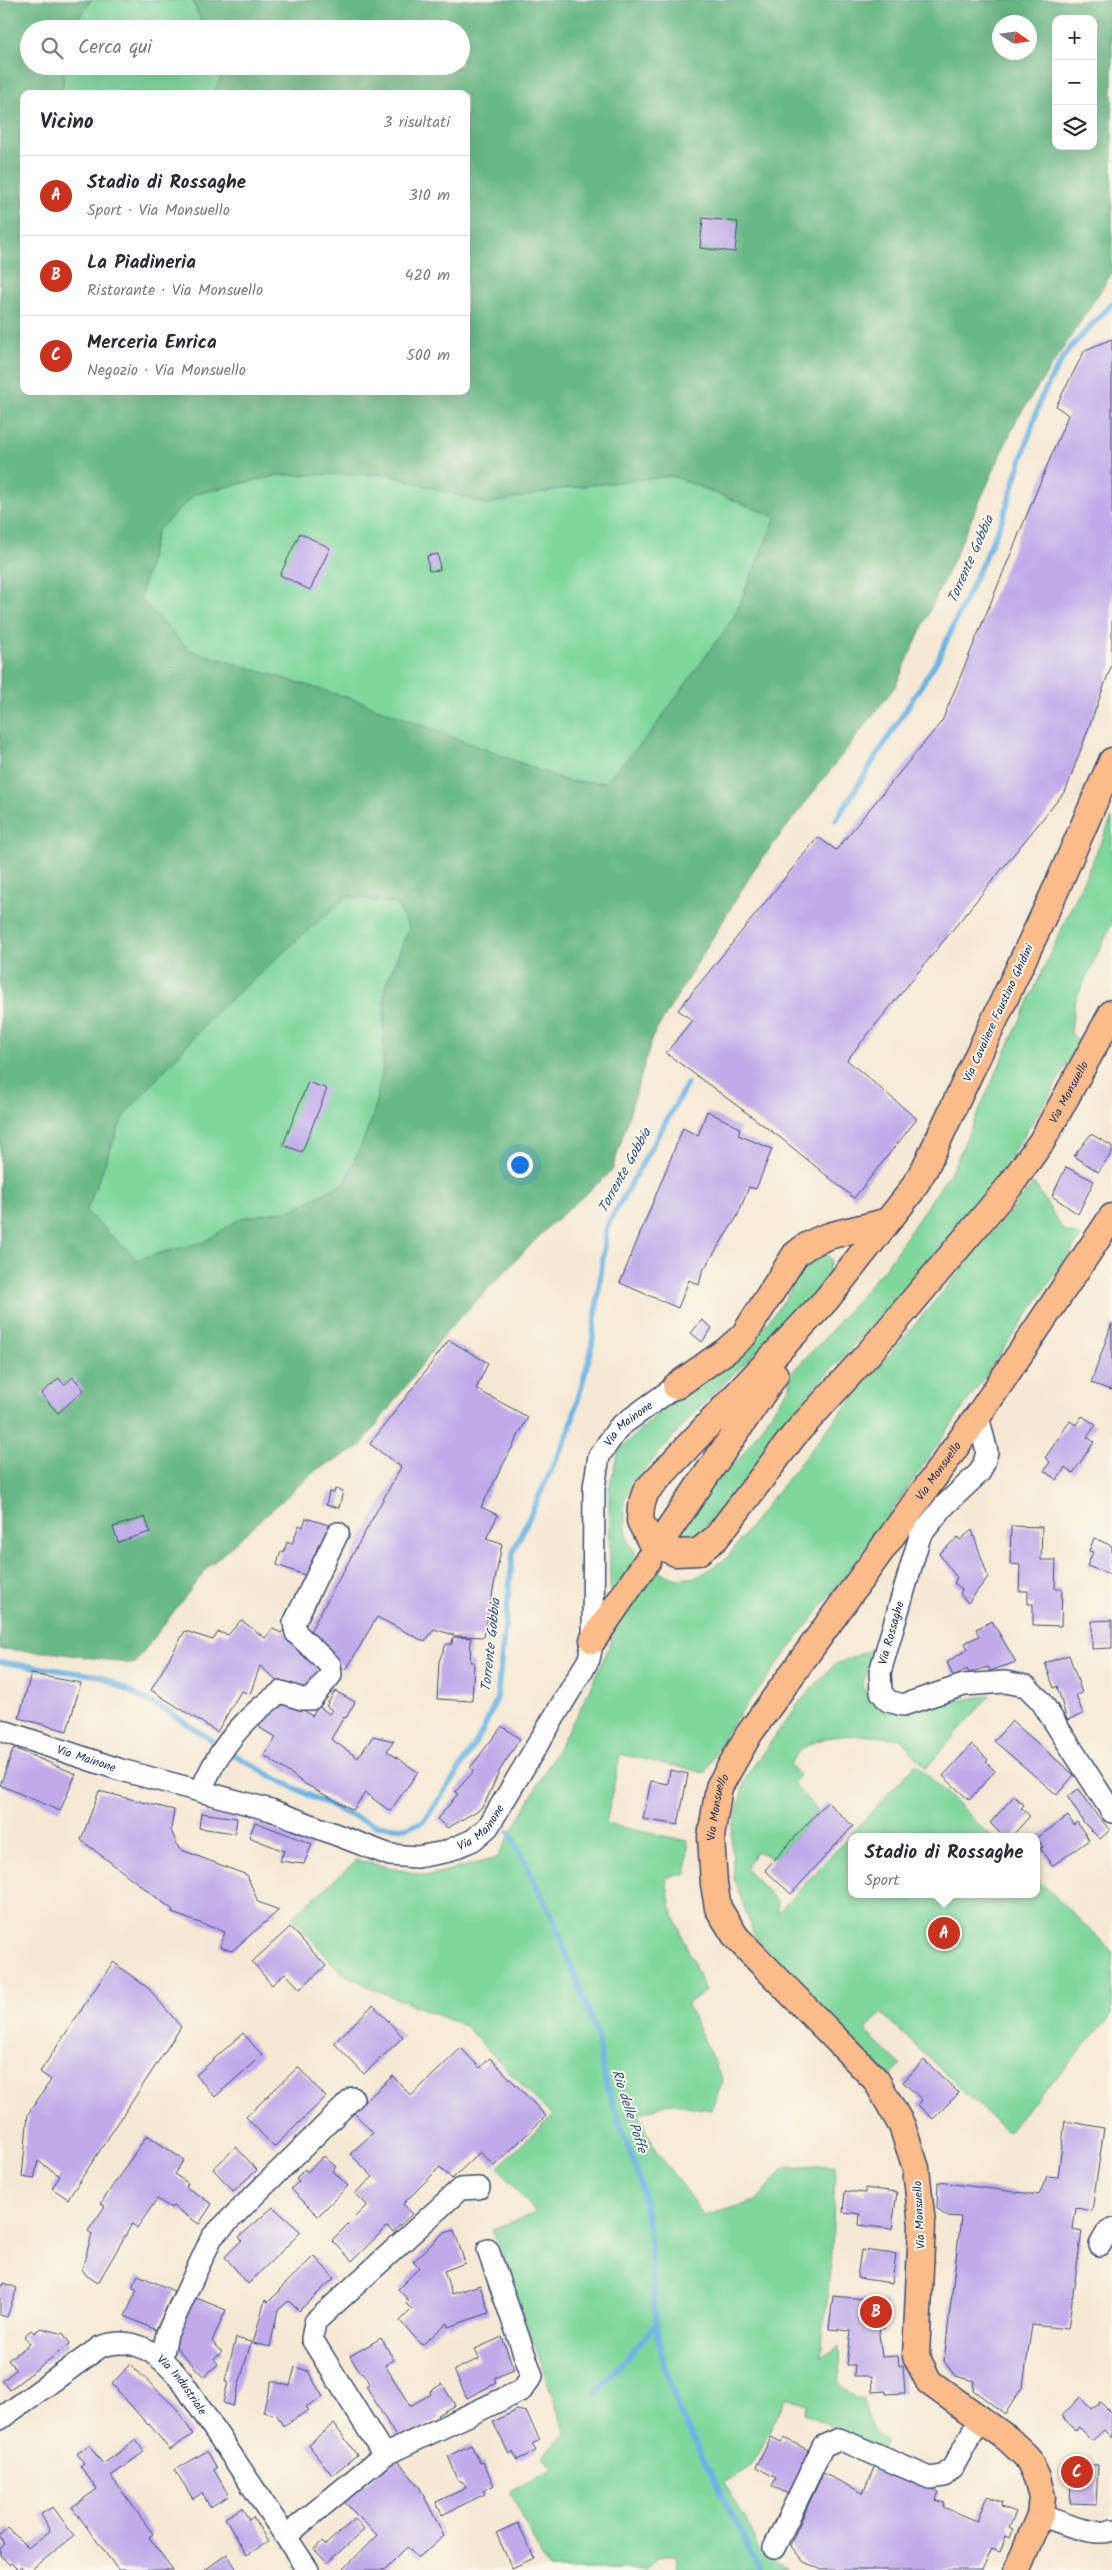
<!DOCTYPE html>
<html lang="it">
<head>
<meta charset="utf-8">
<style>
	:root { --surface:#fff; --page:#f2f2f3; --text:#2b2b33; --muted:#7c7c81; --line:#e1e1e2; --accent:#c8321e }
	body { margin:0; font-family:Kalam,sans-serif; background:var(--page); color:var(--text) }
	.controls { position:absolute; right:15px; top:15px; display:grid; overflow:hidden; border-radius:10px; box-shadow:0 5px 20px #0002 }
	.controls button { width:45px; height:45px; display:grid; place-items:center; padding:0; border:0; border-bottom:1px solid var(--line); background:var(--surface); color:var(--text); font:25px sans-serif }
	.compass { position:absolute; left:992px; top:15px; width:45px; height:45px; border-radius:50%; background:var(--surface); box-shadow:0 5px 20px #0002; rotate:103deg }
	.you { position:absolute; left:519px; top:1164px; width:18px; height:18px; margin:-12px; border:4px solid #fff; border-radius:50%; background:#1a73e8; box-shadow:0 0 0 8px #1a73e833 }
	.badge { display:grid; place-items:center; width:32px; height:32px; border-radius:50%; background:var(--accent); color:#fff; font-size:16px; font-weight:700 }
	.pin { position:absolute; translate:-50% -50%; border:2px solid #fff; box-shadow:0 1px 5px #0006 }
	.popup { position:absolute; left:848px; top:1833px; width:192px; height:65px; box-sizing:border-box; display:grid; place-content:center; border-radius:10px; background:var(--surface); filter:drop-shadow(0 1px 4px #0005); font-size:16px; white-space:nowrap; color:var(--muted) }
	.popup b { font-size:19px; color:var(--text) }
	.popup::after { content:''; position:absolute; left:50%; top:100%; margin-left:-10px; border:10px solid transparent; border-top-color:var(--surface) }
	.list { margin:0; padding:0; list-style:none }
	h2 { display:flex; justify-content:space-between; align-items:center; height:65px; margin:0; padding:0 20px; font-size:21px }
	h2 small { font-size:16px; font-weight:400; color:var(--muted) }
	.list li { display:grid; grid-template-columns:32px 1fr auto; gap:15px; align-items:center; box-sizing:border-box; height:80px; padding:0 20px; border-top:1px solid var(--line) }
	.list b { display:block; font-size:19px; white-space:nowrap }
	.list p { margin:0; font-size:16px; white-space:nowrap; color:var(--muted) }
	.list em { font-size:16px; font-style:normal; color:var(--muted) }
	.icon { flex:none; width:28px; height:28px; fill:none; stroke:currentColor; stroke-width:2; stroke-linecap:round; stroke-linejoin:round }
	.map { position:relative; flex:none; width:1112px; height:2570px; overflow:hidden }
	.search { position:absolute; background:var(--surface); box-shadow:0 5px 20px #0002; left:20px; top:20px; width:450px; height:55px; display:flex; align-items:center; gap:12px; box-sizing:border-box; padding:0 18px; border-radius:28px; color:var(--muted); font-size:19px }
	.panel { position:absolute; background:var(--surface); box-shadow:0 5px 20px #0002; left:20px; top:90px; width:450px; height:305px; border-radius:10px }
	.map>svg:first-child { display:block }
</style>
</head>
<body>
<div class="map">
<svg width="1112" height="2570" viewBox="0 0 1112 2570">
	<rect width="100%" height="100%" fill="#fbf7ec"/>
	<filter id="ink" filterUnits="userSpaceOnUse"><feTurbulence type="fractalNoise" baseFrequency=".02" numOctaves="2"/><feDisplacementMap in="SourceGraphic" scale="10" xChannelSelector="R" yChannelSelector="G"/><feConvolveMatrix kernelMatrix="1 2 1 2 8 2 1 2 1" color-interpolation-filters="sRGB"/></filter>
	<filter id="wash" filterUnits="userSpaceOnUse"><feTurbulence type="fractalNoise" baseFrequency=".0096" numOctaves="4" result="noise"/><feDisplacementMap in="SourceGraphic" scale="20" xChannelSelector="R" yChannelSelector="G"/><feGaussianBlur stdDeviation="1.12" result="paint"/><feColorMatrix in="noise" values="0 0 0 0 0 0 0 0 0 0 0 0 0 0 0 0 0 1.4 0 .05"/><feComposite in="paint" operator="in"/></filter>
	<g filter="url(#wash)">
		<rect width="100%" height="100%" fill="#f5e9d3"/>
		<g fill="#7fd79d" stroke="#4d837e">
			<path d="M91 0H192L205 29H71Z"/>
			<path d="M64 66H222L224 72 213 94H62Z"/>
			<path d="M386 474 487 504 566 488 672 476 776 517 734 617 649 735 605 782H570L359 701 189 650 140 598 157 531 195 494 279 475Z"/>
			<path d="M1112 818V923L1074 1003 1071 1034 1080 1041 1049 1096 985 1196 910 1284 813 1389 777 1434 726 1508 722 1505 697 1538 680 1539 667 1522 670 1500 714 1454 738 1461 790 1386V1374L824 1339 888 1264 953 1168Z"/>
			<path d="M347 896 397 904 409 928 385 987 383 1068 373 1117 345 1183 291 1210 241 1218 204 1242 137 1259 86 1212 123 1117 215 1013Z"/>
			<path d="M1034 1183 1063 1230 1081 1237 871 1541 729 1728 705 1773 620 1754 606 1824 688 1841 687 1873 666 1878 671 1908 705 1991 687 2004 723 2081 711 2110 668 2103 639 2114 655 2149 704 2216 756 2201 785 2168 835 2165 832 2251 821 2357 839 2346 840 2384 855 2398H864C866 2419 869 2429 886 2442L881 2451 805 2413 806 2404 787 2397 751 2466 724 2483 746 2519 758 2549 787 2570H679L677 2556H659L647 2570H548L510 2492 554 2469 543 2456 566 2434 492 2229 536 2213 498 2167 552 2116 465 2026 376 1990 340 1972 292 1917 357 1860 427 1876 497 1858 581 1707 611 1643 609 1490 618 1451 662 1410 753 1340 787 1297 803 1263 823 1251 831 1259 827 1277 805 1310 761 1347 694 1413 637 1478 624 1501 627 1541 648 1568 677 1579 697 1577 727 1558 765 1507 837 1417Z"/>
			<path d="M875 1648 862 1687 882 1704 919 1708 990 1695 926 1768 901 1739C866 1735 808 1727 790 1764L799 1775 793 1783 818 1811 775 1859 756 1851 746 1869 778 1902 777 1914 916 1764 992 1837H852V1894H1036L1037 1879 1112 1951V2015L1007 2132 881 2013 865 2031 901 2065 889 2077 755 1937 734 1879 731 1833 746 1776 802 1699 834 1665Z"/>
		</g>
		<path fill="#67b884" stroke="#417471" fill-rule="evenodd" d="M0 0H91L71 29H29V66H64L62 94H24V391H466V94H213L224 72 222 66H461V29H205L192 0H1112V273L1017 419 896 685 755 868 653 1036 612 1171 550 1225 447 1331 359 1448 317 1469 207 1568 134 1664 57 1653 0 1649ZM1056 19H1093V146H1056ZM1000 22H1030V52H1000ZM386 474 487 504 566 488 672 476 776 517 734 617 649 735 605 782H570L359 701 189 650 140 598 157 531 195 494 279 475ZM347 896 397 904 409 928 385 987 383 1068 373 1117 345 1183 291 1210 241 1218 204 1242 137 1259 86 1212 123 1117 215 1013Z"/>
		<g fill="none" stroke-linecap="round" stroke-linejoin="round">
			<g stroke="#6db4e4" stroke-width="5.5">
				<path d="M836 820 938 659 1003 518 1041 398 1053 375 1069 349 1112 304"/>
				<path d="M0 1662 100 1676 169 1712 220 1746"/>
				<path d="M228 1751 275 1778 336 1809 375 1825 405 1828 423 1822 454 1778 482 1732 497 1698 513 1552 569 1432 591 1352 607 1226 687 1084"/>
				<path d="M509 1831 553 1918 596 2031 606 2085 640 2180 649 2227 656 2324 596 2393"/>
				<path d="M656 2324 664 2365 681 2415 760 2570"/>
			</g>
		</g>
		<g id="blocks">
			<g fill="#c0aaea">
				<path d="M703 218 738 222 735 252 700 248Z"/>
				<path d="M1112 339V664L1066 790 847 1060 917 1119 854 1198 782 1139 666 1053 692 1020 678 1010 818 837 836 850 942 721 1068 415 1056 406 1085 350Z"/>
				<path d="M300 533 330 548 310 590 280 575Z"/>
				<path d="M438 554 440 570 429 571 427 556Z"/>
				<path d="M308 1082 327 1089 302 1152 283 1145Z"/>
				<path d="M707 1111 740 1128 738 1135 772 1149 756 1189 749 1187 737 1217 702 1272 699 1285 689 1280 678 1308 620 1283 683 1128 698 1136Z"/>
				<path d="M1091 1134 1112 1146V1153L1098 1172 1074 1156Z"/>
				<path d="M1066 1167 1094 1181 1078 1214 1052 1196Z"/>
				<path d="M702 1320 712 1328 702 1342 691 1333Z"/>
				<path d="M1112 1323V1388L1111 1390 1091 1383Z"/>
				<path d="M449 1340 488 1363 476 1389 528 1417 481 1507 498 1515 486 1539 502 1544 484 1637 457 1636 434 1629 425 1642 377 1617 346 1670 307 1637 401 1467 370 1444Z"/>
				<path d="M73 1377 84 1390 58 1413 41 1394 59 1378 64 1385Z"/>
				<path d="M1082 1416 1096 1425 1087 1437 1094 1442 1073 1473 1065 1467 1057 1480 1044 1471 1050 1462 1045 1458 1070 1421 1076 1425Z"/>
				<path d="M335 1489 343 1491 339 1508 326 1505 329 1492 334 1493Z"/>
				<path d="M145 1517 150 1532 118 1542 113 1527Z"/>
				<path d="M306 1518 332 1526 326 1545 319 1543 307 1576 277 1565 281 1551 284 1552 287 1542 292 1544 299 1525 303 1527Z"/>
				<path d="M1011 1526 1042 1527 1041 1560H1056L1055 1589H1062L1061 1626 1033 1625V1604H1028V1591H1019L1020 1565 1010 1564Z"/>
				<path d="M972 1530 988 1577 968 1603 960 1594 962 1589 954 1583 957 1578 939 1554 958 1537 960 1540Z"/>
				<path d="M1094 1538 1112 1546V1575L1087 1566 1093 1552 1089 1551Z"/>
				<path d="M241 1620 265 1638 273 1629 281 1633 284 1630 328 1671 310 1690 282 1686 260 1666 250 1694 241 1691 217 1732 151 1690 185 1631 213 1640 218 1632 228 1635Z"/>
				<path d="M1112 1620V1648L1092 1649V1621Z"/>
				<path d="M992 1621 1016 1662 990 1671 988 1667 969 1673 967 1669 953 1676 947 1662 968 1649 965 1643 979 1636 976 1629Z"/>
				<path d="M453 1637 471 1638 470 1662H474L472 1701 437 1699 439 1661 446 1644H452Z"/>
				<path d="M1069 1655 1082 1693 1076 1695 1083 1714 1067 1720 1057 1686 1054 1688 1045 1663Z"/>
				<path d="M31 1674 81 1683 67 1731 19 1718Z"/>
				<path d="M335 1691 355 1702 346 1718 344 1717 331 1739 358 1758 373 1736 394 1741 387 1751 418 1772 390 1811 365 1793 353 1810 305 1784 264 1755 276 1738 259 1727 275 1702 298 1706 312 1716 319 1706 329 1714 332 1710 326 1706Z"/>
				<path d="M1012 1721 1074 1775 1057 1795 994 1741Z"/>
				<path d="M502 1726 520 1739 500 1770 485 1803 480 1809 448 1828 437 1819 458 1794 455 1792 474 1771 470 1768Z"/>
				<path d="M972 1744 988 1760 986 1762 995 1771 969 1800 943 1776Z"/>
				<path d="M14 1748 76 1774 60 1811 0 1785Z"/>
				<path d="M670 1770 688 1774 678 1825 643 1819 651 1781 668 1784Z"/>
				<path d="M1079 1789 1096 1814 1110 1830 1100 1839 1084 1823 1067 1796Z"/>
				<path d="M99 1791 174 1810 171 1830 179 1849 247 1875 258 1902 279 1910 232 1951 220 1947 225 1932 172 1913 173 1910 81 1840Z"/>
				<path d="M1014 1796 1024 1805 1021 1808 1030 1816 1011 1837H1004L990 1823Z"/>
				<path d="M827 1802 853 1826 791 1894 765 1870Z"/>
				<path d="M201 1813 237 1818 235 1833 199 1828Z"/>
				<path d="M1068 1816 1074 1825 1077 1822 1089 1840 1052 1866 1040 1848 1043 1847 1037 1838Z"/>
				<path d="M255 1822 312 1844 304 1864 280 1861 284 1851 249 1837Z"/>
				<path d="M290 1927 326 1966 300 1989 285 1973 272 1985 252 1962Z"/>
				<path d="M113 1962 149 1989 181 2027 68 2199 52 2188 60 2176 38 2161 34 2179 22 2177 28 2114 51 2080 40 2072Z"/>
				<path d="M373 2005 403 2037 364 2074 334 2043Z"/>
				<path d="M243 2033 262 2055 215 2097 196 2075Z"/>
				<path d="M461 2048 480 2068 490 2058 546 2116 494 2166 480 2152 452 2179 440 2167 403 2204 412 2214 393 2232 387 2227 352 2261 332 2240 367 2205 355 2193 373 2177 350 2154 373 2133 353 2112 393 2076 411 2096Z"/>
				<path d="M924 2060 959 2093 933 2119 918 2105 922 2100 903 2082Z"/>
				<path d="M298 2067 326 2097 274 2147 246 2117Z"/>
				<path d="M1065 2121 1104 2128 1092 2211 1076 2208 1073 2229 1082 2231 1068 2329 1032 2325 1023 2386 1005 2414 973 2390 974 2381 955 2376 944 2361 961 2217 946 2216 937 2209 938 2182 1039 2195 1047 2176 1058 2177Z"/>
				<path d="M147 2135 184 2160 174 2174 188 2183 186 2187 212 2204 199 2224 173 2206 171 2208 157 2199 137 2228 132 2224 98 2283 86 2275 82 2269 92 2234 88 2231 105 2206 101 2203Z"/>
				<path d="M236 2147 257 2170 233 2191 213 2169Z"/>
				<path d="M324 2156 336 2167 333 2171 348 2186 318 2216 291 2189 299 2181 296 2178 305 2169 307 2172Z"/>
				<path d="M865 2188 897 2192 892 2229 859 2225 860 2214 843 2212 845 2191 865 2193Z"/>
				<path d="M273 2207 301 2232 248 2284 225 2257 242 2240 239 2237Z"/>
				<path d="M454 2230 465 2263 444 2271 452 2294 480 2285 489 2313 448 2327 447 2323 422 2345 400 2321 412 2309 406 2304 409 2301 398 2289 419 2268 413 2262 442 2234Z"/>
				<path d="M861 2250 896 2254 892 2283 857 2278Z"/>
				<path d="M314 2256 334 2278 299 2311 289 2301 278 2310 270 2347 253 2343 265 2300 268 2302 280 2291 279 2290Z"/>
				<path d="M138 2275 174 2291 156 2330 125 2316 137 2290 132 2287Z"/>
				<path d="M4 2283 17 2288 7 2317 0 2315V2285L3 2286Z"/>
				<path d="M833 2296 887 2301 884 2329 880 2328 879 2334 882 2357 898 2356 899 2366 903 2365 905 2393 886 2394V2391L873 2392 872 2376H854L855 2365H847L851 2331 829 2329Z"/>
				<path d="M194 2297 226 2310 212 2341 222 2352 214 2359 218 2364 204 2377 175 2346 174 2342Z"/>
				<path d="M41 2328 64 2334 70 2344 9 2390 2 2381 16 2370 8 2360 30 2344 24 2336 31 2330 34 2333Z"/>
				<path d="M502 2337 514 2370 494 2378 496 2383 467 2398 454 2370 479 2359 475 2349Z"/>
				<path d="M236 2338 251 2342 233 2406 223 2403 228 2382 225 2381Z"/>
				<path d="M381 2338 394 2360 385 2365 410 2406 431 2394 430 2391 442 2384 455 2405 437 2415 439 2418 399 2442 366 2386 370 2383 363 2372 360 2373 350 2356Z"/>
				<path d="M130 2364 176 2408 193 2434 170 2450 149 2424 148 2425 112 2384Z"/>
				<path d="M295 2367 308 2371 323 2397 306 2407 309 2410 283 2426 277 2415 263 2412 271 2381 290 2386Z"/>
				<path d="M1080 2397 1091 2409 1100 2402 1112 2414V2438L1104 2430 1092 2441 1078 2427 1075 2430 1062 2416Z"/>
				<path d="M517 2410 526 2412 540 2440 532 2444 536 2451 517 2460 513 2452 509 2454 493 2422Z"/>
				<path d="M334 2424 357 2455 332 2475 308 2444Z"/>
				<path d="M771 2437 781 2442 784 2438 810 2451 790 2495 772 2486 776 2478 756 2467Z"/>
				<path d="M136 2440 144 2452 111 2476 153 2534 149 2537 173 2570H118L72 2507 97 2489 80 2466 84 2463 77 2454 89 2445 103 2464Z"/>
				<path d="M471 2445 480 2463 483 2462 494 2485 483 2491 485 2494 442 2515 436 2502 466 2488 462 2481 459 2482 448 2456Z"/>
				<path d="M207 2451 217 2468 214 2470 229 2496 210 2507 202 2493 193 2499 175 2470Z"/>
				<path d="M395 2458 419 2486 444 2536 418 2558 407 2547 384 2570H343L377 2535 343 2501 357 2488 359 2490Z"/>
				<path d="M876 2463 939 2492 936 2500 945 2503 943 2507 977 2521 987 2496 1002 2502 1001 2506 1016 2512 1009 2528 1013 2530 1010 2538 1006 2536 1000 2552 992 2549 982 2570H822L804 2562 790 2545 823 2473 863 2493Z"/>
				<path d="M1072 2464 1098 2465 1096 2504 1070 2503Z"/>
				<path d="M53 2507 74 2536 31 2570H24L21 2566 18 2569 11 2562 9 2564 0 2555V2549L5 2544 0 2536 8 2528 28 2548 50 2531 41 2514Z"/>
				<path d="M242 2508 249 2520 253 2517 268 2542 247 2555 225 2518Z"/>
				<path d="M355 2519 364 2530 327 2563 314 2549 322 2542 325 2545Z"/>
				<path d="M518 2523 534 2558 512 2568 496 2533Z"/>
				<path d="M227 2554 237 2570H205Z"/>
			</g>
		</g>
	</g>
	<g filter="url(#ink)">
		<use href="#blocks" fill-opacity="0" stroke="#3c4b70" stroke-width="1"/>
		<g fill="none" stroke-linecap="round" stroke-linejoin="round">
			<g stroke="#3c4b70" stroke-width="24">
				<g id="minor">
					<path d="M978 1416 987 1452 984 1463 980 1472 944 1506 920 1536 880 1672 881 1692 888 1701 903 1705 964 1685 1005 1682 1026 1686 1041 1701 1112 1812"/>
					<path id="s1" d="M0 1730 121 1770 271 1810 390 1855 417 1857 445 1852 473 1840 488 1827 589 1659 593 1640 594 1487 599 1456 619 1427 676 1386"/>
					<path d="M201 1791C217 1750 245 1717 281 1692L302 1699H311L331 1675 330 1665 296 1633 294 1623 338 1533"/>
					<path d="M1100 2245 1108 2231 1112 2229"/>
					<path d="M162 2358 167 2334 212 2237 353 2098"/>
					<path id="s2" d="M0 2419 100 2347C135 2334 161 2355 182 2381L308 2570"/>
					<path d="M384 2455 312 2339 315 2322 460 2189 479 2188"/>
					<path d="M1040 2515C1058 2521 1095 2538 1112 2530"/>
					<path d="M286 2536 384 2455 522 2390 532 2376 488 2250"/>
					<path d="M774 2548 823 2446 839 2439 930 2478 944 2476 953 2467 979 2420"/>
				</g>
			</g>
			<g stroke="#3c4b70" stroke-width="29">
				<g id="major">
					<path id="s3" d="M1112 761 1057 887 925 1168 910 1193 826 1300 646 1491 641 1506 640 1521 651 1542 676 1553 698 1552 716 1538 795 1434 869 1353 1009 1187 1042 1141 1112 1013"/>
					<path d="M676 1386 727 1350 744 1335 795 1255C821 1231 856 1232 887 1221"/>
					<path d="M668 1531 775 1375"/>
					<path d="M593 1640 648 1560"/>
					<path id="s4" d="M1017 2570 1040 2515 1042 2497 1037 2478 1027 2457 1008 2439 929 2382 916 2356 922 2225 916 2168 902 2126 876 2080 736 1937 718 1908 714 1884 711 1837 719 1787 749 1734 978 1416 1112 1217"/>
				</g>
			</g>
			<use href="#minor" stroke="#fff" stroke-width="21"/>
			<use href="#major" stroke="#fabc8b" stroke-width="26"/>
		</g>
	</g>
	<g text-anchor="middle" stroke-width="4" stroke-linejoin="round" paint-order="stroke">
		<g font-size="12" fill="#1b2f5e" stroke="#fbf7ec">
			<text transform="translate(998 1013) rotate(-65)" y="4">Via Cavaliere Faustino Ghidini</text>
			<text dy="4" stroke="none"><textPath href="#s3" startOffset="1572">Via Monsuello</textPath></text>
			<text dy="4" stroke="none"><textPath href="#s1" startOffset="960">Via Mainone</textPath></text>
			<text dy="4" stroke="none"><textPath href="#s4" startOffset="1300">Via Monsuello</textPath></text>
			<text transform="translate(891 1633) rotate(-74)" y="4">Via Rossaghe</text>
			<text dy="4" stroke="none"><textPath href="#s1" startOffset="91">Via Mainone</textPath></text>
			<text dy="4" stroke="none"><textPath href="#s4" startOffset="895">Via Monsuello</textPath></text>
			<text dy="4" stroke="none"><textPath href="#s1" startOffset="510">Via Mainone</textPath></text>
			<text transform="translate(919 2215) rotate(-93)" y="4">Via Monsuello</text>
			<text dy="4" stroke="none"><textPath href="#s2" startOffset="222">Via Industriale</textPath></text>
		</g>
		<g font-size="14" font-style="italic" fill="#345786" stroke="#fbf7ec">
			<text transform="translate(970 559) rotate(-66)" y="5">Torrente Gobbia</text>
			<text transform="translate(624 1170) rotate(-61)" y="5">Torrente Gobbia</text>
			<text transform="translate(490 1645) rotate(-84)" y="5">Torrente Gobbia</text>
			<text transform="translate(630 2111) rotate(72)" y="5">Rio delle Poffe</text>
		</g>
	</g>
</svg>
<div class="controls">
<button>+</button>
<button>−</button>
<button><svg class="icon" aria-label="layers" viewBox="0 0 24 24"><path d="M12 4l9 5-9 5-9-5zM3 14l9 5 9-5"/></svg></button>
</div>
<svg class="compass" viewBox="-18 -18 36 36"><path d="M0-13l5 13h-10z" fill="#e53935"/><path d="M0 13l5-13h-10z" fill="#7c7c81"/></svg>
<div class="you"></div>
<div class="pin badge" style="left:944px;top:1933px">A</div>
<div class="popup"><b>Stadio di Rossaghe</b>Sport</div>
<div class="pin badge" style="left:876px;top:2312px">B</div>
<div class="pin badge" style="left:1077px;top:2472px">C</div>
<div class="search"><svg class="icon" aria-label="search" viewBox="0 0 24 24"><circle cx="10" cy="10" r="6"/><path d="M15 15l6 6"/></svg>Cerca qui</div>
<section class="panel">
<h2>Vicino<small>3 risultati</small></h2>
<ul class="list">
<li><span class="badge">A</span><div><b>Stadio di Rossaghe</b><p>Sport · Via Monsuello</p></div><em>310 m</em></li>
<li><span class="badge">B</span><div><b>La Piadineria</b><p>Ristorante · Via Monsuello</p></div><em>420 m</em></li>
<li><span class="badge">C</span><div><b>Merceria Enrica</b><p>Negozio · Via Monsuello</p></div><em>500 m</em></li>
</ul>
</section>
</div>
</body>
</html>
